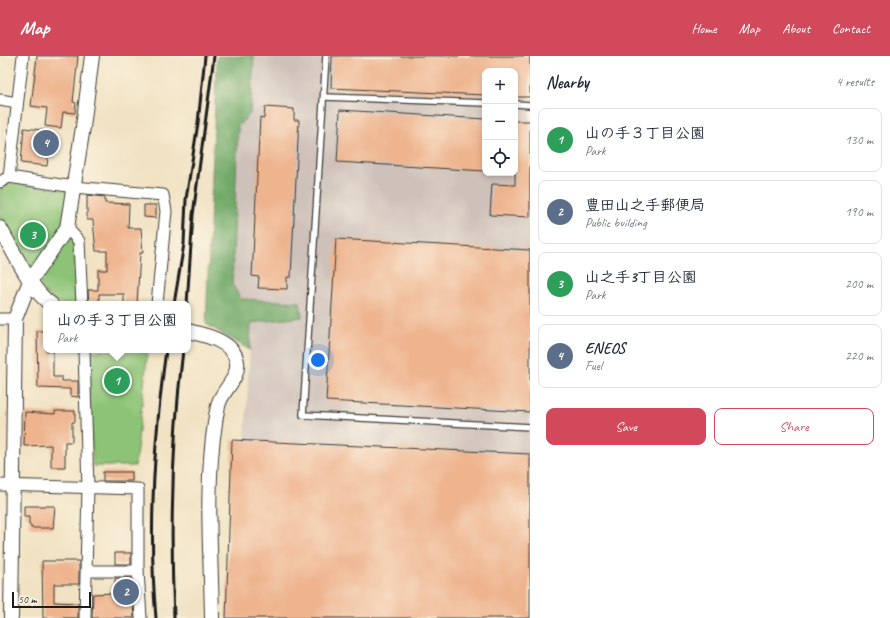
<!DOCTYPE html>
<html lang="en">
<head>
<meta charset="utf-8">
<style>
	:root { --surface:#fff; --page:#f2f2f3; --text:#1f2937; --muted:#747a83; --line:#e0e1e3; --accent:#d1495b }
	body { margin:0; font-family:Caveat,"Klee One",sans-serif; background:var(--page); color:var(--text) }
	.controls { position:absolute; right:12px; top:12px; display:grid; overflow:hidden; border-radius:8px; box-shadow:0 2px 6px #0003 }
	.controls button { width:36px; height:36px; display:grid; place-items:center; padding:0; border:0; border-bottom:1px solid var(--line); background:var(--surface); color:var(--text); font:20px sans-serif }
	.scale { position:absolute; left:12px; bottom:10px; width:79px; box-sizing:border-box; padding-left:4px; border:2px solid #1c1c1c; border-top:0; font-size:11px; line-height:14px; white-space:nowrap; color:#1c1c1c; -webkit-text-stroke:3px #fcf5e5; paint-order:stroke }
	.you { position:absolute; left:318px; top:304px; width:14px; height:14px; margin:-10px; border:3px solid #fff; border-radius:50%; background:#1a73e8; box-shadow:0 0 0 6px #1a73e833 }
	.badge { display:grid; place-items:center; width:26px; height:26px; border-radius:50%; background:var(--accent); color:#fff; font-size:13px; font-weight:700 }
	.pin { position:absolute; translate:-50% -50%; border:2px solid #fff; box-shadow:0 1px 4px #0006 }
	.popup { position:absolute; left:43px; top:245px; width:148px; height:52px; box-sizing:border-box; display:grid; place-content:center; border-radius:8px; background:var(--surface); filter:drop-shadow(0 1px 3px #0005); font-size:13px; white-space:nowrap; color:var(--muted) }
	.popup b { font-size:15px; color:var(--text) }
	.popup::after { content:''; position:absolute; left:50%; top:100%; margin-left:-8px; border:8px solid transparent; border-top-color:var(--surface) }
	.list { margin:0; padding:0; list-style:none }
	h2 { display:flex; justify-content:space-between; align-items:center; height:52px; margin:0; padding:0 16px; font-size:17px }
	h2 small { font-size:13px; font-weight:400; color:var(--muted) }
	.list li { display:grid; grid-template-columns:26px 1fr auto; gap:12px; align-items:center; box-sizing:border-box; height:64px; margin:0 8px 8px; padding:0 8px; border:1px solid var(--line); border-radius:8px }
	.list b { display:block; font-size:15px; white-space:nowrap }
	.list p { margin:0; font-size:13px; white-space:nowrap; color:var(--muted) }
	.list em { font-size:13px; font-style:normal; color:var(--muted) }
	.actions { display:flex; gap:8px; padding:12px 16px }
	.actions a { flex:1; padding:9px 0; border:1px solid var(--accent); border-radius:8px; text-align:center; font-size:14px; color:var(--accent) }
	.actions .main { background:var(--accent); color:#fff }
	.icon { flex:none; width:22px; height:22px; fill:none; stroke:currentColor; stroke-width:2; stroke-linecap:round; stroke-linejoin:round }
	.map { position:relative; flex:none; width:530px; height:562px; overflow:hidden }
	header { display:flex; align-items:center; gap:24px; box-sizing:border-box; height:56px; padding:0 20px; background:var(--accent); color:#fff }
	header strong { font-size:19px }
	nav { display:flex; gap:22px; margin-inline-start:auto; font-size:14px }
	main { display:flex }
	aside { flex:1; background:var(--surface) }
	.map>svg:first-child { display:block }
</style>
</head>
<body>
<header>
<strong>Map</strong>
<nav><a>Home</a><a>Map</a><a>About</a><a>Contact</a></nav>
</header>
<main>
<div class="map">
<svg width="530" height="562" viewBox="0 0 530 562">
	<rect width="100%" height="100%" fill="#fcf5e5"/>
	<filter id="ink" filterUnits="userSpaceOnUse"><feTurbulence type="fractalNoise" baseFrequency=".025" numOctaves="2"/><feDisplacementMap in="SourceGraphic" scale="8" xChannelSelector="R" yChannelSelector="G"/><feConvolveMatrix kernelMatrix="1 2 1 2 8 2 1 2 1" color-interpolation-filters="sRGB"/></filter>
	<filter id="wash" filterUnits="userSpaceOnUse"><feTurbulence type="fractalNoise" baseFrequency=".012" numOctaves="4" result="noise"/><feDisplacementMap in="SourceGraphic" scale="16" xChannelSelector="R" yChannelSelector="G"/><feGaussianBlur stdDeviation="0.9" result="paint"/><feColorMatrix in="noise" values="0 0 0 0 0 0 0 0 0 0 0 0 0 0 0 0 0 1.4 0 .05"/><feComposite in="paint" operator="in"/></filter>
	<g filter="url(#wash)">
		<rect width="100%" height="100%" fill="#f1e2c3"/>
		<path fill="#cec1ba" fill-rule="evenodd" d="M232 0H530V562L243 426 251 267 208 258ZM485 15H515V117H485Z"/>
		<g fill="#8cc376" stroke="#547049">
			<path d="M10 127 70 135 78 248H61L48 241 0 167V132Z"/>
			<path d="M148 294 135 410H93L87 295Z"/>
		</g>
		<path fill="#71a967" stroke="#466242" d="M217 0H254L250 58 238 70 232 228 241 243 300 246 302 261 251 267 250 294 206 268Z"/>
		<g id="blocks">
			<g fill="#eeb48e">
				<path d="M37 0H78L73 46 76 47 75 57 63 56 61 72 45 70 47 52 31 50Z"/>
				<path d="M332 0H530V41H515V15H485V39L331 32Z"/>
				<path d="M265 51 294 53V64H299L291 221H287V233L258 232 259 221 252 220 260 61 264 62Z"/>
				<path d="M340 54 485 63V115L337 106Z"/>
				<path d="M515 65H530V161L490 159 492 128 515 129Z"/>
				<path d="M24 72 51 75 47 110 21 107Z"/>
				<path d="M87 139 105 141V147L129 148 128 172H141L143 197H140L137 248H124V238H99V248H89L88 234H98V214H107V195H96L93 164H87Z"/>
				<path d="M144 149H156V162L144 161Z"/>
				<path d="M336 183 530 194V356L326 345Z"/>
				<path d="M37 275H46V295H53V321H62V325H78V341L70 340V333L38 332Z"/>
				<path d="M55 355H75V366H72V386H65V411H51V389L24 390 25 356 55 358Z"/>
				<path d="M232 384 530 398V562H226Z"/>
				<rect x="103" y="416" width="29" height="9"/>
				<path d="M24 450H55L53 472H31V469H29V461H24Z"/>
				<rect x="115" y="497" width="16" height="11"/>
				<path d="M42 505H79V528H54V546L78 547V562H43Z"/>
				<path d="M115 522H131L134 562H92L93 538 115 537Z"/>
			</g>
		</g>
	</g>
	<g filter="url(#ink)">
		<use href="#blocks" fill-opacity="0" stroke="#3c3a35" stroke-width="1"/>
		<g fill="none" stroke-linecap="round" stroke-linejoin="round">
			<g stroke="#3c3a35" stroke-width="8">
				<g id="service">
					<path d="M326 0 303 359 530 371"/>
					<path d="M325 41 485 47"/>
					<path d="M515 48 530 49"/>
				</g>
			</g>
			<g stroke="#3c3a35" stroke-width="13">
				<g id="minor">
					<path d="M0 44 17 47"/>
					<path d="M9 121 23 0"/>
					<path d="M0 126 9 121 74 131 163 139 166 155 157 248"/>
					<path d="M67 172 79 185 82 248"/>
					<path d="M0 263H15"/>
					<path d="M84 294 88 432 85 562"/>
					<path d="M0 429 138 433V515L141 562"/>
					<path d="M87 515H138"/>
				</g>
			</g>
			<g stroke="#3c3a35" stroke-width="16">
				<g id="tertiary">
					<path d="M0 172C12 192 32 237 51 248"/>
					<path d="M188 275C205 279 234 285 237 306 239 321 226 331 220 344 217 351 216 360 215 367 205 431 211 498 212 562"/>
					<path d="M11 562 15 263 30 225 67 172 83 71 92 0"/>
				</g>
			</g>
			<use href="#service" stroke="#fff" stroke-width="5.5"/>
			<use href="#minor" stroke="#fff" stroke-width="11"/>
			<use href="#tertiary" stroke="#fff" stroke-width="14"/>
			<g stroke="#1c1c1c" stroke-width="3">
				<path d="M174 248 184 188 186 143 198 67 205 0"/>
				<path d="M187 248 193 159 214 0"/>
				<path d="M156 562C148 473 154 383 166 294"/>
				<path d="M174 562C170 472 172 383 183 294"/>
			</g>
		</g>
	</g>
</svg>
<div class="controls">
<button>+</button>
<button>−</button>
<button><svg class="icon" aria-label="locate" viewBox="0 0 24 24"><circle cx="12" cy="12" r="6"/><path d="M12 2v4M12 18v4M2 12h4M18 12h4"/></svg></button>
</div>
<div class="scale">50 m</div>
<div class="you"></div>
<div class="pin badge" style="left:117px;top:325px;background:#2e9e5b">1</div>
<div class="popup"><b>山の手３丁目公園</b>Park</div>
<div class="pin badge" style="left:126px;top:536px;background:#5c6f8a">2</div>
<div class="pin badge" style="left:33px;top:179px;background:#2e9e5b">3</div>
<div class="pin badge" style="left:46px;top:87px;background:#5c6f8a">4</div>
</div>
<aside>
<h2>Nearby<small>4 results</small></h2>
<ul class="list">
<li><span class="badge" style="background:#2e9e5b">1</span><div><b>山の手３丁目公園</b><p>Park</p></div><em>130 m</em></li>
<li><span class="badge" style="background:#5c6f8a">2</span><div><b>豊田山之手郵便局</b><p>Public building</p></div><em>190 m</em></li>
<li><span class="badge" style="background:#2e9e5b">3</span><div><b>山之手3丁目公園</b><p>Park</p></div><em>200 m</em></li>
<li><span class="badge" style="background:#5c6f8a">4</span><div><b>ENEOS</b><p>Fuel</p></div><em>220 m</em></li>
</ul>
<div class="actions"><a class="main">Save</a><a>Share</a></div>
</aside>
</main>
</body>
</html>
